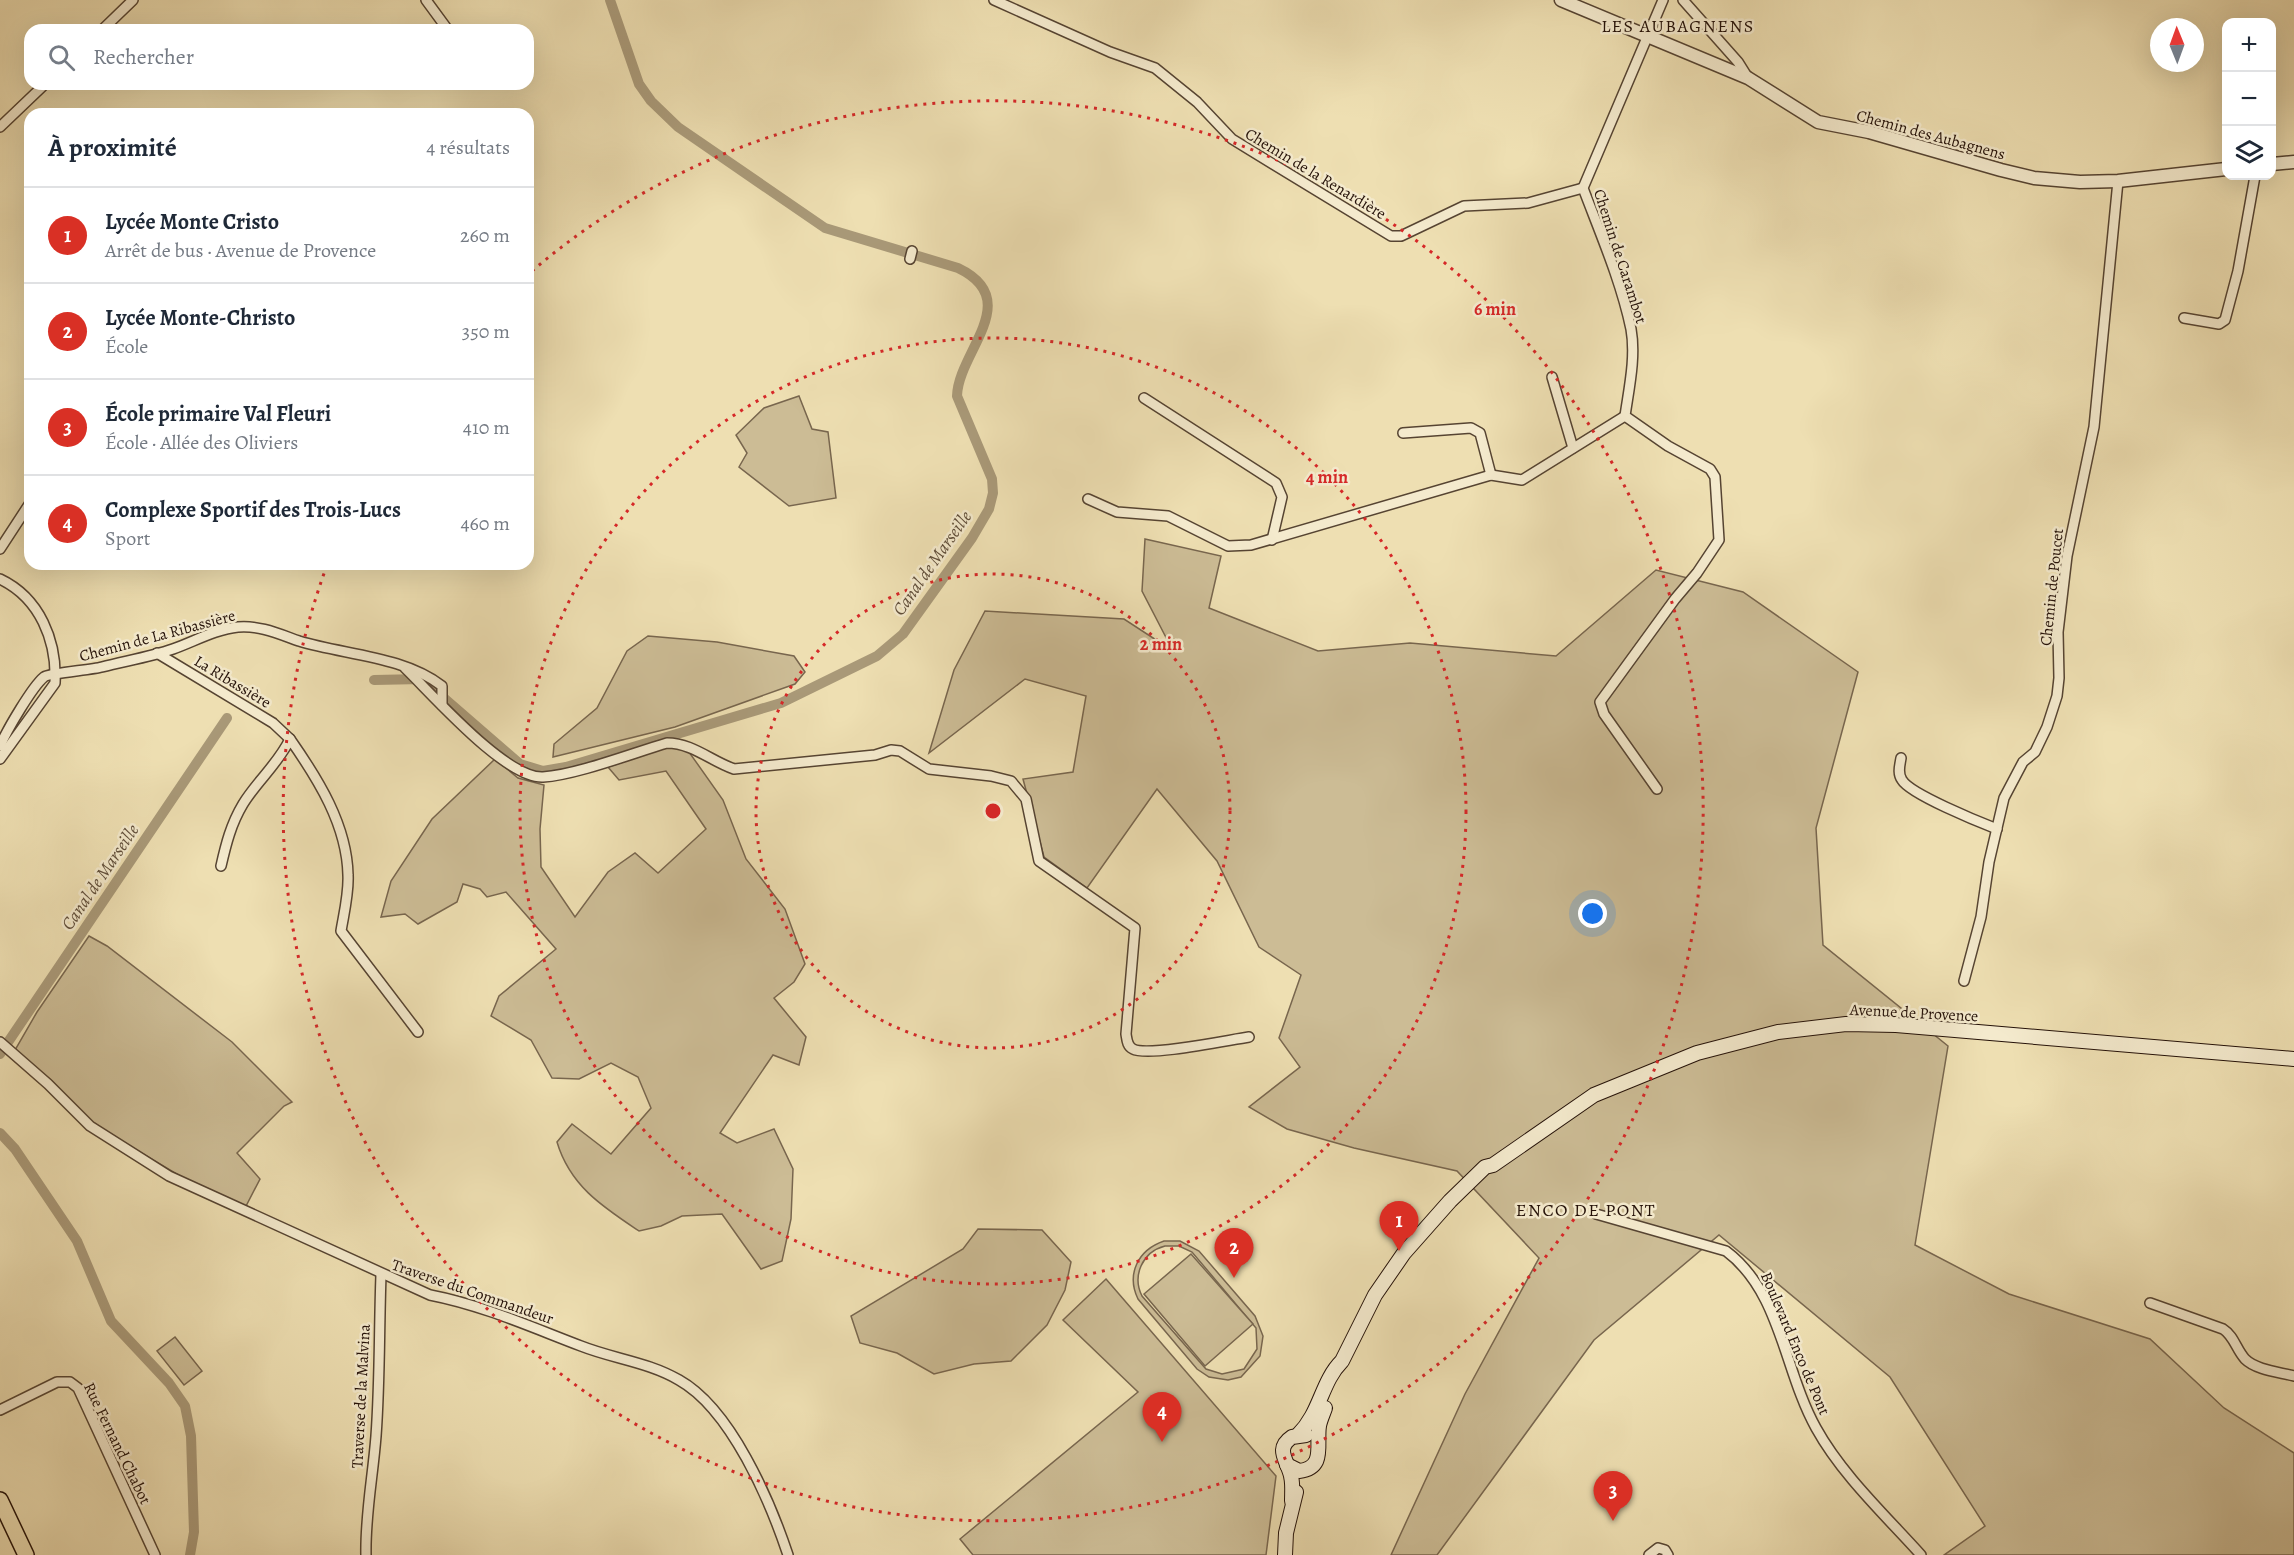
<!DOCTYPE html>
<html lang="fr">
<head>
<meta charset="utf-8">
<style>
	:root { --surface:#fff; --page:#f6f6f7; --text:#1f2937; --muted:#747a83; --line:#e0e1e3; --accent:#d93025 }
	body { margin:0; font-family:Alegreya,serif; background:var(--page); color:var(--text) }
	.controls { position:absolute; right:18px; top:18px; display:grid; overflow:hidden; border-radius:12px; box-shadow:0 6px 24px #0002 }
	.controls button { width:54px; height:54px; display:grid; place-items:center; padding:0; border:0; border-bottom:2px solid var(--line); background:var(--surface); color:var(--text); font:30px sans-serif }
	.compass { position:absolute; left:2150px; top:18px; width:54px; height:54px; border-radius:50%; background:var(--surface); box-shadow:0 6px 24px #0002; rotate:359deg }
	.you { position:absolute; left:1593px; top:914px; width:21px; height:21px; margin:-15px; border:4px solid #fff; border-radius:50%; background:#1a73e8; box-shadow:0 0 0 9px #1a73e833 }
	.badge { display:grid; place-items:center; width:39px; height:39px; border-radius:50%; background:var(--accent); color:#fff; font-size:20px; font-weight:700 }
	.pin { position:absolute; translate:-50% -50px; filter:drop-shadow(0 2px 3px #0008) }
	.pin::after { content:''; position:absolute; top:32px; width:21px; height:18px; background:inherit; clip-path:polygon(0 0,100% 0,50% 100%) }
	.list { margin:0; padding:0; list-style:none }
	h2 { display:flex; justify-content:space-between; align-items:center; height:78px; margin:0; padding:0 24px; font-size:26px }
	h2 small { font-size:20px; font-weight:400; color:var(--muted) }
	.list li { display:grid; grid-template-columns:39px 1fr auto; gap:18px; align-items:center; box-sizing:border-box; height:96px; padding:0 24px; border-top:2px solid var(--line) }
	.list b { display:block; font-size:22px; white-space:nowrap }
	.list p { margin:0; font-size:20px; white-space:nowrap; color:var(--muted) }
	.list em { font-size:20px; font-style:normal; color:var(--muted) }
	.icon { flex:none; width:33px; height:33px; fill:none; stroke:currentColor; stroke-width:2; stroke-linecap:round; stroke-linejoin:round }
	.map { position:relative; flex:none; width:2294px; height:1555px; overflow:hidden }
	.search { position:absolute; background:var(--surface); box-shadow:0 6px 24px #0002; left:24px; top:24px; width:510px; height:66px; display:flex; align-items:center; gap:15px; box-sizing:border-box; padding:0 21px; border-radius:18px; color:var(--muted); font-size:22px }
	.panel { position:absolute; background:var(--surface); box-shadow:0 6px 24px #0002; left:24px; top:108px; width:510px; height:462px; border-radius:18px }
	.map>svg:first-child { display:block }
</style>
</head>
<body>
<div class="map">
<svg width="2294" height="1555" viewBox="0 0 2294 1555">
	<rect width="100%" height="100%" fill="#eedfb2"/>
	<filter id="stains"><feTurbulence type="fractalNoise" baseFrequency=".00333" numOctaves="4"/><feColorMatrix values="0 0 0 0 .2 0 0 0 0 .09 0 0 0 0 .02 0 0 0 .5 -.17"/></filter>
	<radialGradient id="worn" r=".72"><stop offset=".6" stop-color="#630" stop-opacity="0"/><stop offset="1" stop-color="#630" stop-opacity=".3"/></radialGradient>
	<g fill="#ccbc95" stroke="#78664e" stroke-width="1.5" fill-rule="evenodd">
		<path d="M799 396 812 429 828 432 836 498 789 506 739 467 747 453 736 435 764 408Z"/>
		<path d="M1145 539 1221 556 1209 608 1318 651 1410 643 1556 656 1656 570 1743 592 1858 672 1816 828 1823 945 1948 1046 1915 1245 2009 1294 2150 1339 2224 1408 2294 1453V1555H1944L1985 1526 1890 1377 1719 1235 1594 1340 1437 1555H1391L1465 1394 1539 1258 1457 1171 1354 1148 1287 1129 1249 1107 1300 1067 1279 1038 1301 975 1259 947 1217 861 1157 789 1087 888 1044 857 1023 779 1073 772 1086 696 1025 679 929 753 954 670 985 611 1124 619 1173 651 1142 591Z"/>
		<path d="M648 636 717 642 794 656 805 672 795 684 675 727 553 757 554 744 597 708 627 651Z"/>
		<path d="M678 747 689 752 723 800 746 859 785 909 805 964 794 982 774 998 806 1037 799 1065 773 1055 720 1133 737 1143 774 1129 793 1169 791 1219 782 1261 761 1269 722 1214 682 1216 661 1226 639 1231C603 1207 570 1186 557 1142L572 1124 611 1154 651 1108 638 1077 611 1063 579 1079 552 1078 531 1040 491 1016 499 996 556 949 506 892 487 897 480 889 463 884 457 902 418 924 405 914 381 917 391 881 432 819 495 759 518 778 544 785 540 829 541 867 575 917 608 872 635 853 658 873 706 829 666 771 619 780 608 767 664 748Z"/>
		<path d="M89 936 107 946 232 1042 292 1102 284 1106 237 1153 260 1179 245 1208 205 1191 118 1139 90 1120 51 1080 15 1050 37 1012Z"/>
		<path d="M978 1229 1042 1230 1071 1262 1065 1290 1047 1325 1011 1361 974 1364 934 1374 897 1353 860 1343 851 1316 963 1249Z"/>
		<path d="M1164 1241H1180L1199 1251 1255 1316 1263 1336 1260 1356 1241 1377 1228 1380 1209 1377 1197 1369 1138 1299C1126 1274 1138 1250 1164 1241ZM1165 1246H1179L1192 1252 1256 1328 1257 1349 1244 1369 1222 1374 1206 1369 1142 1296C1132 1276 1142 1252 1165 1246Z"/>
		<path d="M1191 1254 1253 1324 1205 1366 1144 1294Z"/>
		<path d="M1106 1279 1276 1476 1266 1555H973L960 1539 1138 1392 1063 1320Z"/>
		<path d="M175 1337 202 1371 184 1385 157 1351Z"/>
	</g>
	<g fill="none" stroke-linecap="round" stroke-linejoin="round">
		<g stroke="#a99978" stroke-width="10">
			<path d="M374 680 422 679 520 764 543 771 566 767 781 703 877 656 903 634 972 538 989 509 993 493 992 479 957 396C958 352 1025 300 958 268L825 228 678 127 651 101 639 84 610 0"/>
			<path d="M0 1054 227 718"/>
			<path d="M0 1133 15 1149 77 1241 111 1321 169 1383 185 1406 191 1436 194 1532 190 1555"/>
		</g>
		<g stroke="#564432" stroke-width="12">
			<g id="minor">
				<path d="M426 0 448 30"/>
				<path d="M994 0 1110 52 1155 68 1197 102 1232 139 1391 236H1401L1464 206 1528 203 1583 188"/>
				<path d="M1683 0 1738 62 1748 78"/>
				<path d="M102 30 133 0"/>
				<path d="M0 127 45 84"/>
				<path d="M910 259 912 251"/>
				<path d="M2184 318 2219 324 2225 320 2238 271 2255 176"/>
				<path d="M1552 377 1573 448"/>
				<path d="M1144 398 1276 483 1282 497 1272 540"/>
				<path d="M1403 433 1471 428 1480 433 1491 475"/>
				<path d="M1088 499 1117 512 1168 516 1228 546 1251 545 1491 475 1522 480 1625 416"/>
				<path d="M0 549 30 503"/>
				<path d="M0 579C40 598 57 641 55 683L0 759"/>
				<path d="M157 653 273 723 290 739"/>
				<path d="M405 668C432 694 506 779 543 777 576 775 633 753 667 743 692 743 711 761 734 769L875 755 891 750 900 751 929 769 991 776 1011 781 1026 799 1039 861 1135 928 1126 1034C1127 1040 1127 1046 1133 1049 1148 1057 1228 1040 1249 1037"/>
				<path d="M0 746C7 730 32 687 44 677 49 673 91 670 102 667 125 661 150 657 173 649 193 642 216 629 238 627 259 625 279 634 299 641 345 655 403 656 442 686V705"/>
				<path d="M1901 758C1900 765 1897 773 1902 780 1910 794 1979 822 1997 829"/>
				<path d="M1657 789 1604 714 1600 702 1675 599 1697 573 1719 540 1715 477 1710 469 1668 446 1625 416C1629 388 1636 357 1631 329 1621 281 1600 233 1583 188L1663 0"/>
				<path d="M221 866C226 844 231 824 243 804 257 781 278 764 290 739 318 779 347 825 348 875 349 893 344 913 341 931L418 1032"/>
				<path d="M1964 981 1981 917 1989 862 2004 798 2023 762 2035 752 2047 727 2057 696 2059 678 2058 632 2067 556 2094 427 2118 181"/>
				<path d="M0 1042 48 1084 90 1126 169 1176 430 1295C482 1305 531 1327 581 1346 614 1359 648 1362 679 1380 731 1409 770 1501 788 1555"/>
				<path d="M1596 1214 1726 1251C1781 1292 1784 1371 1816 1428 1842 1475 1885 1515 1921 1555"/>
				<path d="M2150 1303 2223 1329C2234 1336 2236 1349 2245 1359 2256 1370 2279 1372 2294 1376"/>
				<path d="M0 1410 57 1382H70L78 1388 155 1555"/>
				<path d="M366 1555C365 1515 373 1476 376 1436 380 1382 379 1329 381 1275"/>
				<path d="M1649 1555 1658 1548 1665 1550 1668 1555"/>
			</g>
		</g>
		<g stroke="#564432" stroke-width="15">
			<g id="tertiary">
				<path d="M1561 0 1748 78 1818 122 1869 132 2001 170 2034 178 2080 182 2118 181 2226 169"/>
				<path d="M2272 164 2294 162"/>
			</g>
		</g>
		<g stroke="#241108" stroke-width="16">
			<g id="secondary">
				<path d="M1298 1435C1321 1412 1321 1382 1342 1361L1375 1295 1404 1253 1450 1201 1485 1167 1493 1165 1594 1095 1697 1053 1778 1032 1846 1024 1896 1025 2294 1059"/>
				<path d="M1287 1465 1299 1471C1326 1468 1316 1445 1319 1426 1320 1420 1323 1414 1325 1408"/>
				<path d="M1292 1501C1292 1493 1293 1484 1291 1476 1288 1461 1274 1449 1292 1437L1306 1435"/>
				<path d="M1285 1555 1286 1533 1296 1492"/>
			</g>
		</g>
		<g stroke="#241108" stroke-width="18">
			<path id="primary" d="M0 1500 26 1555"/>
		</g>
		<use href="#minor" stroke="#f4eacd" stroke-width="9"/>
		<use href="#tertiary" stroke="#f4eacd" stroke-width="12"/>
		<use href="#secondary" stroke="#f4eacd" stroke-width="14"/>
		<use href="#primary" stroke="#eedfb2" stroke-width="15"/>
	</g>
	<g fill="none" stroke="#d62828" stroke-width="3" stroke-dasharray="3 6">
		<circle cx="993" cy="811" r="237"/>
		<circle cx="993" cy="811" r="473"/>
		<path d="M532 271A710 710 0 1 1 326 568"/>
	</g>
	<g text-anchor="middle" stroke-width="5" stroke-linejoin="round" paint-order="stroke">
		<g font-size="16" fill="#241108" stroke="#f4eacd">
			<text transform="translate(1931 134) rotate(15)" y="6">Chemin des Aubagnens</text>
			<text transform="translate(1316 173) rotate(31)" y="6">Chemin de la Renardière</text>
			<text transform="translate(1621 256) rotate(72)" y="6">Chemin de Carambot</text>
			<text transform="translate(2051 587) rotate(-84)" y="6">Chemin de Poucet</text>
			<text transform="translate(157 635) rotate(-15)" y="6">Chemin de La Ribassière</text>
			<text transform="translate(233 681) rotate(31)" y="6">La Ribassière</text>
			<text transform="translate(1914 1012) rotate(3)" y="6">Avenue de Provence</text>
			<text transform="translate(473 1291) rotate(19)" y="6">Traverse du Commandeur</text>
			<text transform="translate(1796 1343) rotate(67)" y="6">Boulevard Enco de Pont</text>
			<text transform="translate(360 1396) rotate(-87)" y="6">Traverse de la Malvina</text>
			<text transform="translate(118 1443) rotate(64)" y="6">Rue Fernand Chabot</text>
		</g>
		<g font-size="18" letter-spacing="1.5" fill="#241108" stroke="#f4eacd">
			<text x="1678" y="32">LES AUBAGNENS</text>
			<text x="1586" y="1216">ENCO DE PONT</text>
		</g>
		<g font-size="18" font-style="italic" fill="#604e3a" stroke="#f4eacd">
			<text transform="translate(932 563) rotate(-55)" y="6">Canal de Marseille</text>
			<text transform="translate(100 877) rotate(-56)" y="6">Canal de Marseille</text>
		</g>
	</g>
	<circle cx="993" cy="811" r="9" fill="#d62828" stroke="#f4eacd" stroke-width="3"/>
	<g font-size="18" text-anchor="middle" font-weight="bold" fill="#d62828" stroke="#f4eacd" stroke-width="5" stroke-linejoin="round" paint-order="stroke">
		<text x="1495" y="315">6 min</text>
		<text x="1327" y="483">4 min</text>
		<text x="1161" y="650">2 min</text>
	</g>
	<rect width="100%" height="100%" filter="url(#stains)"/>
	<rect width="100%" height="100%" fill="url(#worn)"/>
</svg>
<div class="controls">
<button>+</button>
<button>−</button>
<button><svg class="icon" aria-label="layers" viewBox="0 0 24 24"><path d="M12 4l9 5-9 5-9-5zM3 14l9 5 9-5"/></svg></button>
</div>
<svg class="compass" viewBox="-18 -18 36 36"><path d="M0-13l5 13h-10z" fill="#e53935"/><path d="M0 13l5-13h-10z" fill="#747a83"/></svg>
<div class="you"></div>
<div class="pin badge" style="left:1399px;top:1251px">1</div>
<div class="pin badge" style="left:1234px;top:1278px">2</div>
<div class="pin badge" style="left:1613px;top:1521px">3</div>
<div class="pin badge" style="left:1162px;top:1442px">4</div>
<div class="search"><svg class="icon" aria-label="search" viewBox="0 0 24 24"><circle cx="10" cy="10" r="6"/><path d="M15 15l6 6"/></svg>Rechercher</div>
<section class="panel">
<h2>À proximité<small>4 résultats</small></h2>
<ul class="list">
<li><span class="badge">1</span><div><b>Lycée Monte Cristo</b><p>Arrêt de bus · Avenue de Provence</p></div><em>260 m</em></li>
<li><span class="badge">2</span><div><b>Lycée Monte-Christo</b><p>École</p></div><em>350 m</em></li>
<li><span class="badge">3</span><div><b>École primaire Val Fleuri</b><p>École · Allée des Oliviers</p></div><em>410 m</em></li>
<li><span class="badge">4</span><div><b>Complexe Sportif des Trois-Lucs</b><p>Sport</p></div><em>460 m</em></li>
</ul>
</section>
</div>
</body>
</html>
